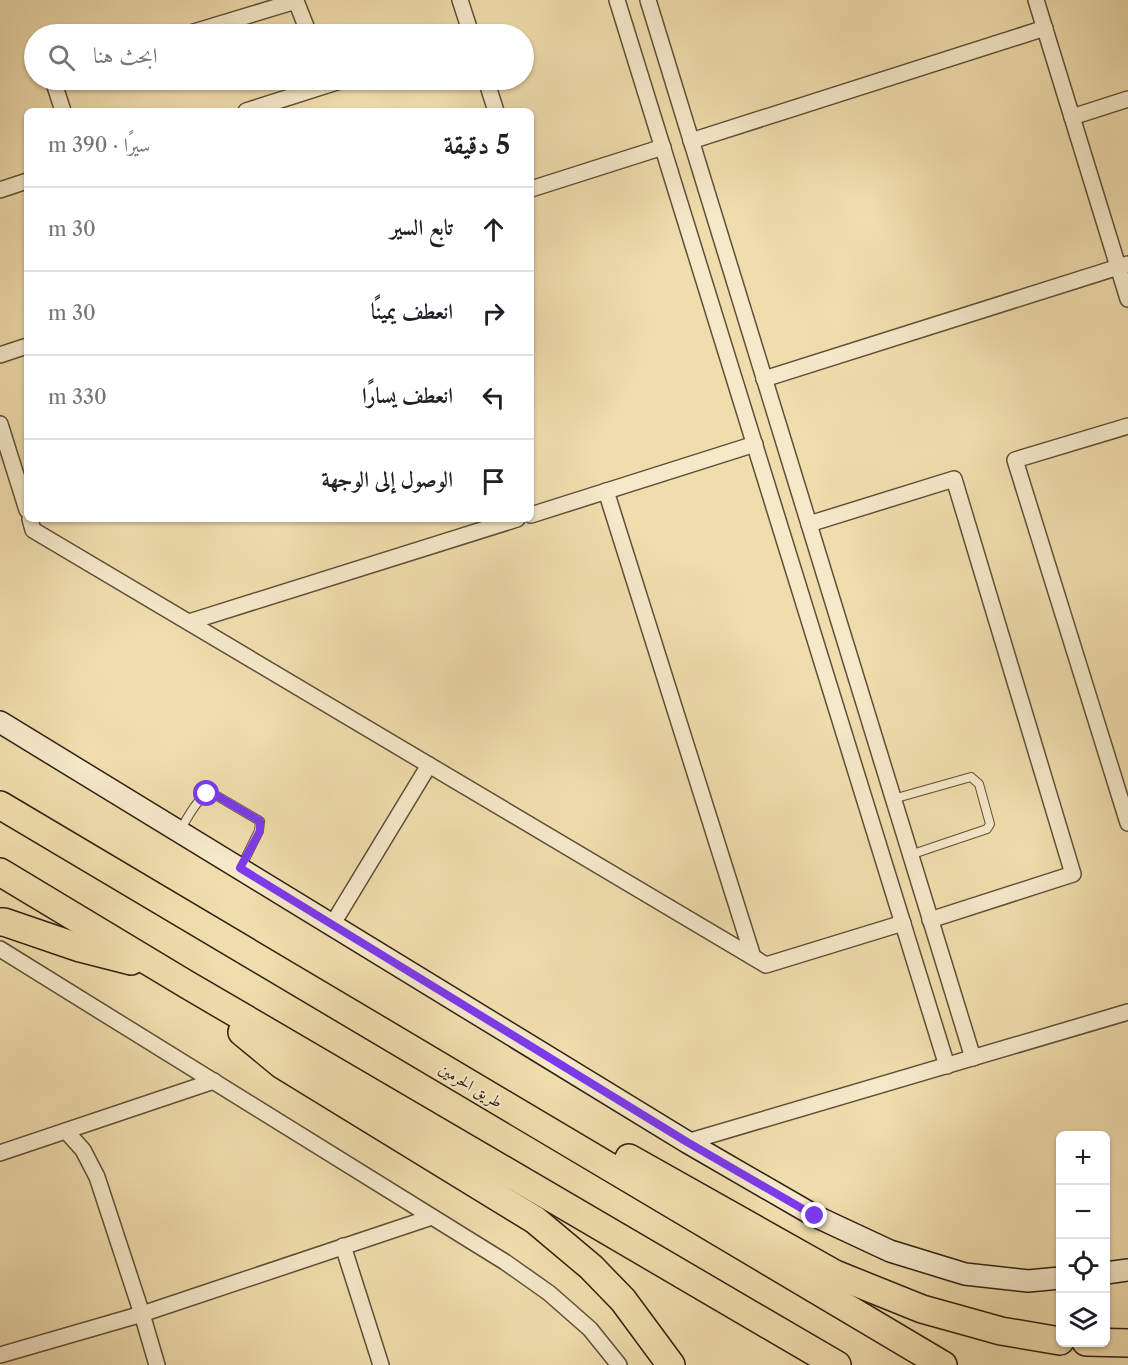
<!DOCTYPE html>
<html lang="ar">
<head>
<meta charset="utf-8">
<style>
	:root { --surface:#fff; --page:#f6f6f6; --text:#202124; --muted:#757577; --line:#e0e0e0 }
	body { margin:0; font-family:"Libre Caslon Text",Amiri,serif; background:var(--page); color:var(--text); direction:rtl }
	.controls { position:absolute; right:18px; bottom:18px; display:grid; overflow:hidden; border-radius:9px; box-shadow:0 2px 4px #0004 }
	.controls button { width:54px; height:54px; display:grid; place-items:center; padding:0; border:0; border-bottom:2px solid var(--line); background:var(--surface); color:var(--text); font:30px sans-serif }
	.stop { position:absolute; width:18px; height:18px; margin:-14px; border:4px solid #7c3aed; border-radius:50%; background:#fff }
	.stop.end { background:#7c3aed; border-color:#fff; box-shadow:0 2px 6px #0008 }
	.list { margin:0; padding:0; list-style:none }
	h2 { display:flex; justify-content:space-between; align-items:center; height:78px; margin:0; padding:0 24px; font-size:26px }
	h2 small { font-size:20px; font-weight:400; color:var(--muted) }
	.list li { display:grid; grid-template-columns:39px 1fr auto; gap:18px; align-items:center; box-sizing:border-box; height:84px; padding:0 24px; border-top:2px solid var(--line) }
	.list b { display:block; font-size:22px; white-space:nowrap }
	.list em { font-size:20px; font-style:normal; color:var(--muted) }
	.icon { flex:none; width:33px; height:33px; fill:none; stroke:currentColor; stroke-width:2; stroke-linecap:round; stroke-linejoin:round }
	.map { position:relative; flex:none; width:1128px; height:1365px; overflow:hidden; direction:ltr }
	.search { position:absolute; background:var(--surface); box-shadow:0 2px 4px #0004; left:24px; top:24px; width:510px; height:66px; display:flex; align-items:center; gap:15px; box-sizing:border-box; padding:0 21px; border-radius:33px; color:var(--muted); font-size:22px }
	.panel { position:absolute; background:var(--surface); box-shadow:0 2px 4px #0004; left:24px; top:108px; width:510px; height:414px; border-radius:9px; direction:rtl }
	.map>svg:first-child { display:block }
</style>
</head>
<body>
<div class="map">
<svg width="1128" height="1365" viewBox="0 0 1128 1365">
	<rect width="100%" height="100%" fill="#f0ddad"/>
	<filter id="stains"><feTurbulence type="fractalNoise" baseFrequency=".00333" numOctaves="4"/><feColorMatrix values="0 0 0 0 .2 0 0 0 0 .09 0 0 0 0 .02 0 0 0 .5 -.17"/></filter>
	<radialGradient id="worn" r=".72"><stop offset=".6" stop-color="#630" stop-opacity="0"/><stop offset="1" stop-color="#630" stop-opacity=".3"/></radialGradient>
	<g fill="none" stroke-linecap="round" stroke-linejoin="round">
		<g stroke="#5f4f36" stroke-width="10">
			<g id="lane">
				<path d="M893 799 971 777 979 784 990 824 987 829 910 855"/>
				<path d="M180 830C188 818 197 796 212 793L260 821 259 831 241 867"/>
			</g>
		</g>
		<g stroke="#5f4f36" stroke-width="18">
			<g id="street">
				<path d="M460 0 471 34"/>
				<path d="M617 0 947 1066"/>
				<path d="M648 0 973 1058"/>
				<path d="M1036 0 1128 299"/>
				<path d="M187 34 296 1 309 34"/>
				<path d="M53 80 63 111"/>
				<path d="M486 80 496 111"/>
				<path d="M246 111 343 80"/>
				<path d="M1072 117 1128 99"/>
				<path d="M691 141 1045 28"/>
				<path d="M531 189 663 147"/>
				<path d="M0 190 27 181"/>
				<path d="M0 355 27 346"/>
				<path d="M764 379 1128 264"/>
				<path d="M0 424 27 510"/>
				<path d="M1128 426 1015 460 1128 823"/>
				<path d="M606 491 753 957"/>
				<path d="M531 515 755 444"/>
				<path d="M30 519 33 530 766 965 903 923"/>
				<path d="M809 524 954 479 1073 874 930 920"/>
				<path d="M189 622 517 519"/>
				<path d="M332 925 429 765"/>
				<path d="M0 949 505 1262 549 1293 590 1329 619 1365"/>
				<path d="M66 1131 83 1150 97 1177 142 1314 157 1365"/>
				<path d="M687 1142 1128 1012"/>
				<path d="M0 1153 214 1081"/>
				<path d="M343 1246 381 1365"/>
				<path d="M0 1355 142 1314 432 1217"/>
			</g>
		</g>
		<g stroke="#2f200e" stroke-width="24">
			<g id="secondary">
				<path d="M0 722 687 1142 815 1216 890 1251 965 1274 1028 1281 1060 1278"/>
				<path d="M1106 1273 1128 1270"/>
			</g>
		</g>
		<g stroke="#2f200e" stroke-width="30">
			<g id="highway">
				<path d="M0 805 943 1365"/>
				<path d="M0 872 186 984 837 1365"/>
				<path d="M0 922H4L80 948 131 961"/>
				<path d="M242 1032 282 1065 535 1220 591 1267 623 1300 671 1365"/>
				<path d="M629 1158 835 1274 922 1309 1001 1331 1060 1341"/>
				<path d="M1086 1342 1128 1343"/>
			</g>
		</g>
		<use href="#lane" stroke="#f5e9ca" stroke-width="8"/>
		<use href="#street" stroke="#f5e9ca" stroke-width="15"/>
		<use href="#secondary" stroke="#f5e9ca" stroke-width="21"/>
		<use href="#highway" stroke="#f0ddad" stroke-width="27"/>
	</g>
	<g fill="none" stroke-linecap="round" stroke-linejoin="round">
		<path stroke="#7c3aed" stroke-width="8" d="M207 794 212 793 260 821V831L240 868 687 1142 815 1216"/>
	</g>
	<g text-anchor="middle" stroke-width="4.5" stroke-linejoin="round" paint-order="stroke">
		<g font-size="16" fill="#2f200e" stroke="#f5e9ca">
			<text transform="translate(471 1085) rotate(31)" y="6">طريق الحرمين</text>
		</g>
	</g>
	<rect width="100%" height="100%" filter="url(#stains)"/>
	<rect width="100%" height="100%" fill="url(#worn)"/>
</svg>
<div class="controls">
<button>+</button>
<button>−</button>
<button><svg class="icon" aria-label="locate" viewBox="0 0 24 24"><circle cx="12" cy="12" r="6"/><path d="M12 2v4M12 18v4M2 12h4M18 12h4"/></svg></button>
<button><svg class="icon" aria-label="layers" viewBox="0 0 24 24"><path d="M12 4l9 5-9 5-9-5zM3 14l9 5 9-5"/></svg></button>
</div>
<div class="stop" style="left:207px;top:794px"></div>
<div class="stop end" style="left:815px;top:1216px"></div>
<div class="search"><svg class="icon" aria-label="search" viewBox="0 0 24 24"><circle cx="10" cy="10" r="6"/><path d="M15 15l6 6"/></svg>ابحث هنا</div>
<section class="panel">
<h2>5 دقيقة<small>سيرًا · 390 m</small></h2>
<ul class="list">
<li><svg class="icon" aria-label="ahead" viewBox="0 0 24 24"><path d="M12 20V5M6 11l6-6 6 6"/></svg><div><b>تابع السير</b></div><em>30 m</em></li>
<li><svg class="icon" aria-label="right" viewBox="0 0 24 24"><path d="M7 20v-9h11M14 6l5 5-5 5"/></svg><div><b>انعطف يمينًا</b></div><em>30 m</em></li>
<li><svg class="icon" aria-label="left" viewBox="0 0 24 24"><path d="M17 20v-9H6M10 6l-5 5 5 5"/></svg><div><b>انعطف يسارًا</b></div><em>330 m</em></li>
<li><svg class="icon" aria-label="arrive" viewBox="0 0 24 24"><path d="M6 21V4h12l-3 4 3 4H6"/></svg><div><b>الوصول إلى الوجهة</b></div></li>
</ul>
</section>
</div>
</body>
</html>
